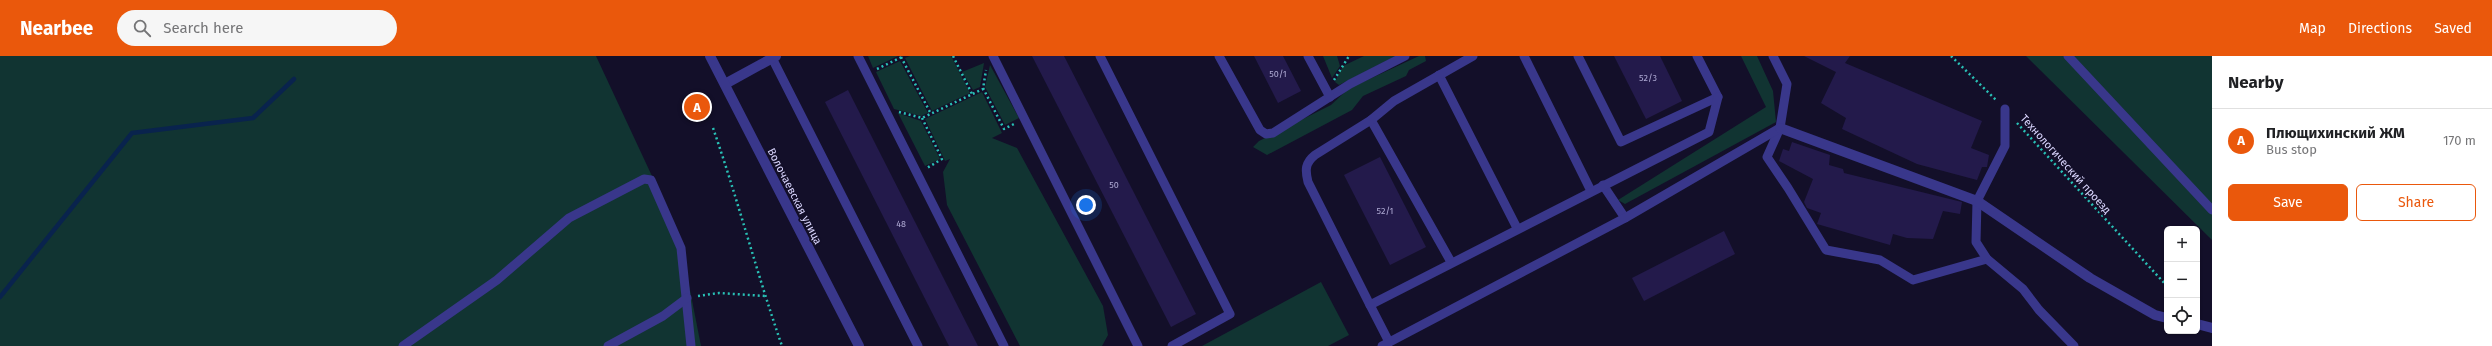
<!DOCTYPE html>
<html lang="en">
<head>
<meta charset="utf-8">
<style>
	:root { --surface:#fff; --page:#f6f6f6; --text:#202124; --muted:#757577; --line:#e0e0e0; --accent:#ea580c }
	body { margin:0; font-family:"Fira Sans",sans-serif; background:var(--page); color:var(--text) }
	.controls { position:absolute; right:12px; bottom:12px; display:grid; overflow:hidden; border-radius:6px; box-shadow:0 1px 3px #0004 }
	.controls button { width:36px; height:36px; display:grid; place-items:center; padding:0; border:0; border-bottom:1px solid var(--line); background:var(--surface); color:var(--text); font:20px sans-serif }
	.you { position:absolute; left:1086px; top:149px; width:14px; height:14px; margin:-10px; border:3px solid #fff; border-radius:50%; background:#1a73e8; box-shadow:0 0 0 6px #1a73e833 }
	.badge { display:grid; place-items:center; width:26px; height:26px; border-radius:50%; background:var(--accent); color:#fff; font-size:13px; font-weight:700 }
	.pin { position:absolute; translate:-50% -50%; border:2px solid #fff; box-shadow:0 1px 4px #0006 }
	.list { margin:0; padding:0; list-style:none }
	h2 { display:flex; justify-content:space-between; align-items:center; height:52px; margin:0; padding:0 16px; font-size:17px }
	h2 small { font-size:13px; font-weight:400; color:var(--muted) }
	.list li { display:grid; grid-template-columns:26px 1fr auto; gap:12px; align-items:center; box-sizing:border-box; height:64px; padding:0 16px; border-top:1px solid var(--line) }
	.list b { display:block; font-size:15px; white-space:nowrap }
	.list p { margin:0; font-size:13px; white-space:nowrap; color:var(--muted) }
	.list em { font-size:13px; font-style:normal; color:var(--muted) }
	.actions { display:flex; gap:8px; padding:12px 16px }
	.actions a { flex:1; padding:9px 0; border:1px solid var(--accent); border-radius:6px; text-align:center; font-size:14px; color:var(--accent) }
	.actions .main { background:var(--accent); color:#fff }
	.icon { flex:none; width:22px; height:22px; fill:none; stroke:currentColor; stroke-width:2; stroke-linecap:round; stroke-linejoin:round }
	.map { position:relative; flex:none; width:2212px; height:290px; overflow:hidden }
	header { display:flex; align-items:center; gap:24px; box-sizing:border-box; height:56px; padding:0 20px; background:var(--accent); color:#fff }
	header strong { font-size:19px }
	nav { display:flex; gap:22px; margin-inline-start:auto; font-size:14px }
	.search { width:280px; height:36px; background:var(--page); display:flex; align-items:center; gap:10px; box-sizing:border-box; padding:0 14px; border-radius:22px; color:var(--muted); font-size:15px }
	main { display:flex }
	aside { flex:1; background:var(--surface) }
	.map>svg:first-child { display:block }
</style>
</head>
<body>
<header>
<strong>Nearbee</strong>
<div class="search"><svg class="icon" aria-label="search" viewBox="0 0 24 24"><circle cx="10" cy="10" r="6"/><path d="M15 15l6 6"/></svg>Search here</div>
<nav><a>Map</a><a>Directions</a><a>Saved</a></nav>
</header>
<main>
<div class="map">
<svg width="2212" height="290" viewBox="0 0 2212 290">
	<rect width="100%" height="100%" fill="#130f29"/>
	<g fill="#113432">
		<path d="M0 0H596L679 178 701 290H0Z"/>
		<path d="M868 0H898L873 12Z"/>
		<path d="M910 0H951L970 37 932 55 905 2Z"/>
		<path d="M1323 0H1337L1340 10 1332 22Z"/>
		<path d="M1364 0H1396L1339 29 1335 26 1343 10Z"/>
		<path d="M1419 0H1425L1426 5 1409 14 1406 20 1363 40 1352 54 1267 99 1253 91 1259 85 1331 49 1348 33Z"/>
		<path d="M1741 0H1757L1773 35 1776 66 1625 148 1618 144 1766 51Z"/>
		<path d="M2026 0H2212V184Z"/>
		<path d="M900 5 928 57 921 60 894 53 876 16Z"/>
		<path d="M984 7 980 31 973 34 962 16Z"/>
		<path d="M990 9 1019 62 1005 69 985 31Z"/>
		<path d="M982 36 1002 77 992 82 1017 92 1103 250 1108 279 1102 290H1020L947 149 943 116 950 103 945 105 925 63Z"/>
		<path d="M898 57 921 65 940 103 925 110Z"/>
		<path d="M1321 226 1349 279 1328 290H1202Z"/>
	</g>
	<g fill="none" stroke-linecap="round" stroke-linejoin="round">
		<path stroke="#09234d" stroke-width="4.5" d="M0 241 132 77 253 62 294 23"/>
	</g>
	<g fill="#231a4b">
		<path d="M1032 0H1064L1196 258 1171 271Z"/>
		<path d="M1254 0H1283L1301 35 1278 47Z"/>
		<path d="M1614 0H1660L1682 45 1646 63Z"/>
		<path d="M1804 0H1850L1845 7 1982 65 1971 92 1989 99 1987 111H1982L1977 124 1917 108 1842 73 1846 62 1821 47 1836 16Z"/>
		<path d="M848 34 978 290H949L825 46Z"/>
		<path d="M1792 86 1830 99 1829 109 1843 113 1844 117 1962 146 1960 158 1943 155 1933 183 1907 182 1893 178 1890 189 1817 168 1821 157 1807 152 1804 146 1813 123 1779 105 1783 93 1789 95Z"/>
		<path d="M1380 101 1426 191 1390 209 1344 119Z"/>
		<path d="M1724 175 1735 198 1644 245 1632 222Z"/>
	</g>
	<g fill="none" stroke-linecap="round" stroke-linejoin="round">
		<g stroke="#29c1b6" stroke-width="2.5" stroke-dasharray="2 3" stroke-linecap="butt">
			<path d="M953 0 972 38"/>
			<path d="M1951 0 1997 45"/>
			<path d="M901 1 931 58"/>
			<path d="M877 13 904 0"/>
			<path d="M1334 24 1349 0"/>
			<path d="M983 32 1004 73 1014 68"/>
			<path d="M899 56 922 62 983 33 986 14"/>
			<path d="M922 62 942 103 927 112"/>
			<path d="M2017 67 2167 230"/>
			<path d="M713 72C738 144 757 218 782 290"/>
			<path d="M698 240 719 237 765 240"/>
		</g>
		<g stroke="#39378b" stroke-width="9">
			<path d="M771 0 918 290"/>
			<path d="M858 0 1004 290"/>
			<path d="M993 0 1138 290"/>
			<path d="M1100 0 1230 258 1172 290"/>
			<path d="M1219 0 1260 74 1266 78 1273 77 1350 28 1405 0"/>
			<path d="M1308 0 1330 41"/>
			<path d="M1524 0 1591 135"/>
			<path d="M1578 0 1621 86 1718 41 1697 0"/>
			<path d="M1773 0 1787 28 1780 72 1767 101 1788 132 1826 194 1880 204 1913 224 1987 203"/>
			<path d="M2068 0 2212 154"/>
			<path d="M1439 19 1517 172"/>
			<path d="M2005 53V90L1977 145 1976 186 1987 203 2023 233 2039 254 2074 290"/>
			<path d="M1371 64 1451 206"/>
			<path d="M1603 129 1625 162"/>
			<path d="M1370 249 1308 126C1305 114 1305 107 1315 99L1371 64 1394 45 1473 0"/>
			<path d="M1389 286 1370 249 1709 76 1718 41"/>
			<path d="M403 290 497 224 569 162 644 123 651 124 681 192 691 290"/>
			<path d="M608 290 663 260 687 242"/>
			<path d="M1382 290 1625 162 1780 72"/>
		</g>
		<g stroke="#39378b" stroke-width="10">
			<path d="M725 28 776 0"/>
			<path d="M1780 72 1977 145 2090 222 2155 259 2167 262"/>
			<path d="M2197 268 2212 272"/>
		</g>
		<path stroke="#39378b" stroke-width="10" d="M710 0 859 290"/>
	</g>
	<g text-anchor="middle" stroke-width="3.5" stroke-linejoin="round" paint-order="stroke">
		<g font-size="9" fill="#ada8d2">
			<text x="1278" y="21">50/1</text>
			<text x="1648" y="25">52/3</text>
			<text x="1114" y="132">50</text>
			<text x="1385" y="158">52/1</text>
			<text x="901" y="171">48</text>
		</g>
		<g font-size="11" fill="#dbd7ff" stroke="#130f29">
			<text transform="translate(2066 108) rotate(48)" y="4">Технологический проезд</text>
			<text transform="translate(795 140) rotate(63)" y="4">Волочаевская улица</text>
		</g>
	</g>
</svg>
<div class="controls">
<button>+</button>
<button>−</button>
<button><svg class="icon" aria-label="locate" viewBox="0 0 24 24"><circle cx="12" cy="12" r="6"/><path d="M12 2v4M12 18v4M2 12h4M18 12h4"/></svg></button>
</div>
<div class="you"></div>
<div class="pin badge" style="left:697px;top:51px">A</div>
</div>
<aside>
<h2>Nearby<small></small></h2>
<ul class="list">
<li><span class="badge">A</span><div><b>Плющихинский ЖМ</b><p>Bus stop</p></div><em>170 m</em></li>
</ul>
<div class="actions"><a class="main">Save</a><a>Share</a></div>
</aside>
</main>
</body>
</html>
